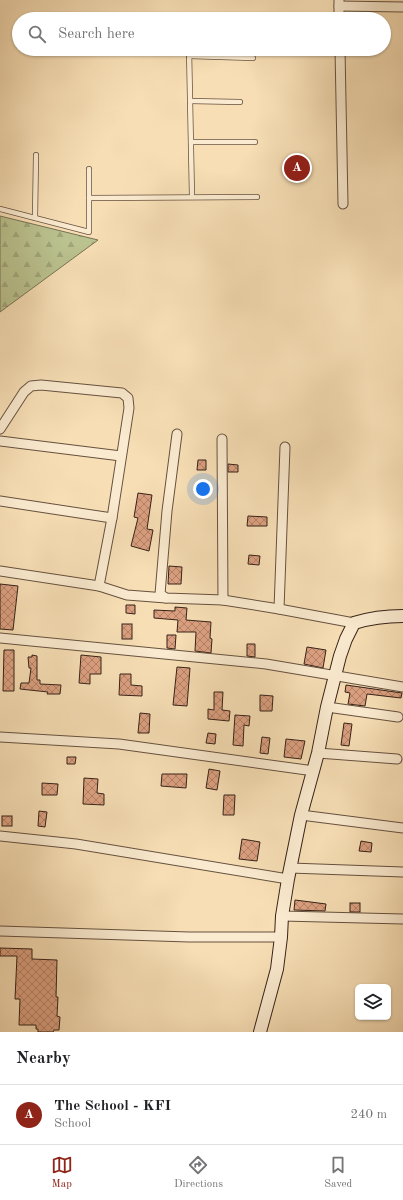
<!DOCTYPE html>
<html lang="en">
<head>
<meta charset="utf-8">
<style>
	:root { --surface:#fff; --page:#f2f2f2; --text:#202124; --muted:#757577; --line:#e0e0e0; --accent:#8f2418 }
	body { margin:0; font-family:"Old Standard TT",serif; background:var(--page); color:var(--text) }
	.controls { position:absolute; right:12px; bottom:12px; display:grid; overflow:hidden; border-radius:6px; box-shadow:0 1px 3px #0004 }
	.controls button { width:36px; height:36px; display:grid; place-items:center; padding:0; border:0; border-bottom:1px solid var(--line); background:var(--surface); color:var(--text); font:20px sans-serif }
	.you { position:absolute; left:203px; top:489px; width:14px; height:14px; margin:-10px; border:3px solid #fff; border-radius:50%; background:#1a73e8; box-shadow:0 0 0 6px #1a73e833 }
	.badge { display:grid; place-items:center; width:26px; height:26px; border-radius:50%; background:var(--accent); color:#fff; font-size:13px; font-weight:700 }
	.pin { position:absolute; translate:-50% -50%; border:2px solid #fff; box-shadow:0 1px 4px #0006 }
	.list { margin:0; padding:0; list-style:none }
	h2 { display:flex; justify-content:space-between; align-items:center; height:52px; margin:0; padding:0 16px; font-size:17px }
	h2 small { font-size:13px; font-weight:400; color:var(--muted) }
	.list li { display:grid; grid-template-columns:26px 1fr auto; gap:12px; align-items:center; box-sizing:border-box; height:60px; padding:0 16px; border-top:1px solid var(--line) }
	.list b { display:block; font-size:15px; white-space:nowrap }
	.list p { margin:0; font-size:13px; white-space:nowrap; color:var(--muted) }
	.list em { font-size:13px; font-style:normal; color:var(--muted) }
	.icon { flex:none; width:22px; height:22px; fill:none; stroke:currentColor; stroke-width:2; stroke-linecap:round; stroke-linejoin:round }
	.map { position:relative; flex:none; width:403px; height:1032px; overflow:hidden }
	.search { position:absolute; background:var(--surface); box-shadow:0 1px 3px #0004; left:12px; right:12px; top:12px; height:44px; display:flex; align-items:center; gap:10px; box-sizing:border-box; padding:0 14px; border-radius:22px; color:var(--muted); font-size:15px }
	.sheet { height:112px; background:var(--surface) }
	nav { display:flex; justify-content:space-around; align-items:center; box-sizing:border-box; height:56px; border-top:1px solid var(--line); background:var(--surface); font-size:11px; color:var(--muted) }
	nav a { display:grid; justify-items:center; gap:2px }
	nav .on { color:var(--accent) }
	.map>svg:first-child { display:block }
</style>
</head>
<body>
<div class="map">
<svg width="403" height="1032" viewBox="0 0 403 1032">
	<defs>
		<pattern id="forest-firs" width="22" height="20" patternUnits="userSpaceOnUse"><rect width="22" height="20" fill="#bac28f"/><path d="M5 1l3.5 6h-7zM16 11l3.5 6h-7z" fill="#a0a67b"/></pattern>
		<pattern id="building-cross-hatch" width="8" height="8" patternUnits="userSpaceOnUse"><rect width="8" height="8" fill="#dca080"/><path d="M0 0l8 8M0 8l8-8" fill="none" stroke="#b38268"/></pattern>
	</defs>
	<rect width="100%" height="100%" fill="#f7deb5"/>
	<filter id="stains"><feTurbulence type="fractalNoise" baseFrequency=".005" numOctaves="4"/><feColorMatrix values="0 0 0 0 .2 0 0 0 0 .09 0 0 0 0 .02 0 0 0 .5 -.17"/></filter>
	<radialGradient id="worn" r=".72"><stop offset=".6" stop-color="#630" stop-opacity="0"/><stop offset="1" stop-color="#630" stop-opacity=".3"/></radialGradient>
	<path fill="url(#forest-firs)" stroke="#787254" d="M0 216 98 240 0 312Z"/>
	<g fill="url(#building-cross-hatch)" stroke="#352218">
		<path d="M198 460H206V470H197Z"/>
		<path d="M228 464 238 465V472H228Z"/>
		<path d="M138 493 152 495 147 529 153 530 149 551 131 546 138 518 134 517Z"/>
		<path d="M248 516 267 517V526H247Z"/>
		<path d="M249 555 260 556 259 565 248 564Z"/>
		<path d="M169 566 182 567 181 584H168Z"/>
		<path d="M0 584 18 586 13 630 0 629Z"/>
		<path d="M126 605H135V614L126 613Z"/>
		<path d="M175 607 187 608 186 620 211 622 210 638 212 639 211 653 195 651 196 632H177L178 620 154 618V610L175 611Z"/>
		<rect x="122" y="624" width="10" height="15"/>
		<path d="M167 635H176L175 649 167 648Z"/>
		<path d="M247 644H255V657L247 656Z"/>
		<path d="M307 647 326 650 323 668 304 664Z"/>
		<path d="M4 650H14V691H3Z"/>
		<path d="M32 655 37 656V680H40V684L61 685 60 694H47L48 692 20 689 21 683H29L31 668H29L28 657H32Z"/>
		<path d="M81 655 101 657V674H90V684L79 683Z"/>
		<path d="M177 667 190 668 187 706 173 705Z"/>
		<path d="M120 674H131V685L142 686V696L119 695Z"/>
		<path d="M346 685 402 693 401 698 367 694 365 706 348 704 350 693 345 692Z"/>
		<path d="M214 692H223L222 710 230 711 229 721 208 719V709L214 710Z"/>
		<path d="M260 695 273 696 272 711H260Z"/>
		<path d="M140 713 150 714 149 733H138Z"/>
		<path d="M235 715 250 716 249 726 244 725 243 746 233 745Z"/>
		<path d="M344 723 352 724 349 746 341 745Z"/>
		<path d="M208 733 216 734 215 744 206 743Z"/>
		<path d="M262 737 270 738 268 754 260 753Z"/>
		<path d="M286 739 305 741 301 759 284 757Z"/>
		<path d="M67 757H76L75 764H67Z"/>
		<path d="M209 769 220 771 217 790 206 788Z"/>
		<path d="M162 774H187L186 788 161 786Z"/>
		<path d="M84 778 98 779 97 793 104 794V805L83 804Z"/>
		<path d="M42 783 58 784 57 795H42Z"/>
		<path d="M224 795H235L234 815H223Z"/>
		<path d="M39 811 47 812 45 827 38 826Z"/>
		<rect x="2" y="816" width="10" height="10"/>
		<path d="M242 839 260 842 257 861 239 859Z"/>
		<path d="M361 841 372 843 371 852 359 851Z"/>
		<path d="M295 900 326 904 325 911 294 910Z"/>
		<rect x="350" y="903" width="10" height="9"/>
		<path d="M0 948 32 949V959L57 960 56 997H58L57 1016 60 1017 59 1030H54L53 1032H38V1029H36V1025H19L20 999H15L17 956H0Z"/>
	</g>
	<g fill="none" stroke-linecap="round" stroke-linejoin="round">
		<g stroke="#66513f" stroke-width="6">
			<g id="lane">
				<path d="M189 49 192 197"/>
				<path d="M189 56 253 58"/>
				<path d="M190 101 240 102"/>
				<path d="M191 142H255"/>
				<path d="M89 198 257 197"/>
				<path d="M0 209 89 232V169"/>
				<path d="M35 218 36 155"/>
			</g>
		</g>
		<g stroke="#66513f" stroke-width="11">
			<g id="street">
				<path d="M339 0V19"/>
				<path d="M339 6 403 7"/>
				<path d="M340 49 343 204"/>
				<path d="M0 429 24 392 31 386 41 385 122 393 128 398 129 408 112 518 99 586"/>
				<path d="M177 434 167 511 160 594 166 598 223 600 279 609 354 623"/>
				<path d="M222 439 223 600"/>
				<path d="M0 441 121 456"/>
				<path d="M0 501 112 518"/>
				<path d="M0 571 99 586 127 595 166 598"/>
				<path d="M279 609 285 447"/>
				<path d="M0 638 266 664 403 687"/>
				<path d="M327 707 398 717"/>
				<path d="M0 737 119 744 314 771"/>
				<path d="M318 753 397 759"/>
				<path d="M301 815 403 828"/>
				<path d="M0 836 76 844 288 879"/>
				<path d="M290 868 403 872"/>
				<path d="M282 916 403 919"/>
				<path d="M0 931 189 937H281"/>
			</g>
		</g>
		<g stroke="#352218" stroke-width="14">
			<path id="secondary" d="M260 1032 277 969 281 937 282 916 288 879 301 815 318 753 327 707 340 656 346 639 354 623C370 618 386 616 403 616"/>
		</g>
		<use href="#lane" stroke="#faeacf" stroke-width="4.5"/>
		<use href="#street" stroke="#faeacf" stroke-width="9"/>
		<use href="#secondary" stroke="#faeacf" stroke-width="12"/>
	</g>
	<rect width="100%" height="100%" filter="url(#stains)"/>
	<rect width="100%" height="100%" fill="url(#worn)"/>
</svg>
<div class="controls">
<button><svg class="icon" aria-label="layers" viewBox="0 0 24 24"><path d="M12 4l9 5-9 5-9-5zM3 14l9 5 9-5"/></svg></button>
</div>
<div class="you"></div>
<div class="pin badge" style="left:297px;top:168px">A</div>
<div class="search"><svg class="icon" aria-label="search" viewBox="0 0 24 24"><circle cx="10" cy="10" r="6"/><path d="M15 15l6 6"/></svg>Search here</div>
</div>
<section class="sheet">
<h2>Nearby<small></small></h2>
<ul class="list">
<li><span class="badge">A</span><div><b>The School - KFI</b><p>School</p></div><em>240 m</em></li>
</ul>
</section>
<nav>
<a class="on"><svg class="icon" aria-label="map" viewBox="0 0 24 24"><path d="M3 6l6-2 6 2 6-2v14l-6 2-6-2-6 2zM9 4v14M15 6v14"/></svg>Map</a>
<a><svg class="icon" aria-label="directions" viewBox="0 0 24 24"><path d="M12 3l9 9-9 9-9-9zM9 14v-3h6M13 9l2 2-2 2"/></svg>Directions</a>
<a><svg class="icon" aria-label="saved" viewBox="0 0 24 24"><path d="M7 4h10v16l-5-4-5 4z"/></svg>Saved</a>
</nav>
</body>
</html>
